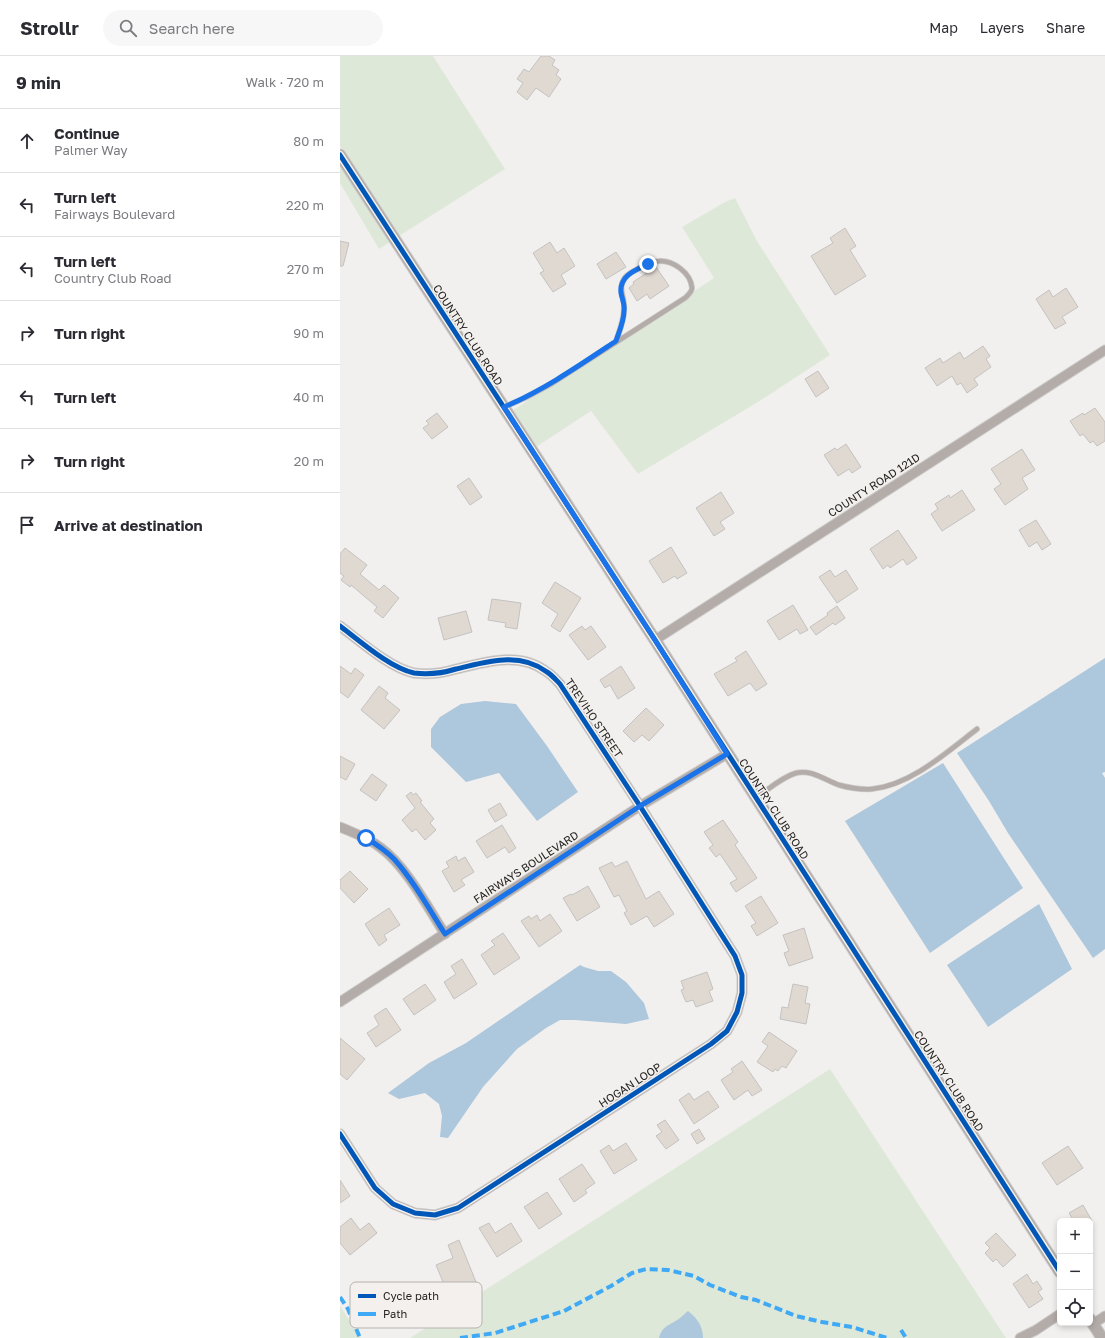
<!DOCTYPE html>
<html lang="en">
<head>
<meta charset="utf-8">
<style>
	:root { --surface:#fff; --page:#f7f7f7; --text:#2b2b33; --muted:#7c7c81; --line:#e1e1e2 }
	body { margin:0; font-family:"Golos Text",sans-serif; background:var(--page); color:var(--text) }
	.controls { position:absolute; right:12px; bottom:12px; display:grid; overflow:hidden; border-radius:6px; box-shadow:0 2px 6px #0003 }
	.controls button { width:36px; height:36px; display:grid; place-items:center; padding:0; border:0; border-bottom:1px solid var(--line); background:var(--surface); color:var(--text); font:20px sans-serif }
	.stop { position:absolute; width:12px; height:12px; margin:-9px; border:3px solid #1a73e8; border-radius:50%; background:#fff }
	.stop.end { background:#1a73e8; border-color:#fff; box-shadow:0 1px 4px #0008 }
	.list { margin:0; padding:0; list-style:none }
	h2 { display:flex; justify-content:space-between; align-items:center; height:52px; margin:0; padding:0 16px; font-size:17px }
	h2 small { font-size:13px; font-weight:400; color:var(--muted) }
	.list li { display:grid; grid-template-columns:26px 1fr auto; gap:12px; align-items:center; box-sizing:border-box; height:64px; padding:0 16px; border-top:1px solid var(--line) }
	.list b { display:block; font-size:15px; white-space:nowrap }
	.list p { margin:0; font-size:13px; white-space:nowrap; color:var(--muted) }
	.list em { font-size:13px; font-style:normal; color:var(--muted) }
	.icon { flex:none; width:22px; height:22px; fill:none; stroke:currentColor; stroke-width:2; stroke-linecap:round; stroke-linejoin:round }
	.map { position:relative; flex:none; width:765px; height:1282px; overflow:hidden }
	header { display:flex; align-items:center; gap:24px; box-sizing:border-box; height:56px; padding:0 20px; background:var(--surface); border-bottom:1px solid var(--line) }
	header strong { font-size:19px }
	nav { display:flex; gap:22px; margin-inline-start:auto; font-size:14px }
	.search { width:280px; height:36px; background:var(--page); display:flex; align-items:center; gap:10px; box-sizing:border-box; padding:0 14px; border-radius:22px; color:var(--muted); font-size:15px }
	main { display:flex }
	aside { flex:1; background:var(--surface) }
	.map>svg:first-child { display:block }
</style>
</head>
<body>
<header>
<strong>Strollr</strong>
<div class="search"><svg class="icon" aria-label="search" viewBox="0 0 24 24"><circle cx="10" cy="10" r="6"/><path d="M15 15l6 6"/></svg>Search here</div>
<nav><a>Map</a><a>Layers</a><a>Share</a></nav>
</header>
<main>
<aside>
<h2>9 min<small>Walk · 720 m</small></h2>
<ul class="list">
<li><svg class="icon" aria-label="ahead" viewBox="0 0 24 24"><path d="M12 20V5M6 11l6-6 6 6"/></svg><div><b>Continue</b><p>Palmer Way</p></div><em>80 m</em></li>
<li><svg class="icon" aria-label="left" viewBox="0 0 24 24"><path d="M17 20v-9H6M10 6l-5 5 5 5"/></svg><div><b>Turn left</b><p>Fairways Boulevard</p></div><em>220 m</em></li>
<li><svg class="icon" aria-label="left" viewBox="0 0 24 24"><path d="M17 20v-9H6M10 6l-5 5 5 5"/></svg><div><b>Turn left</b><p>Country Club Road</p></div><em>270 m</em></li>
<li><svg class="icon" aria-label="right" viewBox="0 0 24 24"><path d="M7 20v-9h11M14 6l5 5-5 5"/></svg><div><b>Turn right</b></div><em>90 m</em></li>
<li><svg class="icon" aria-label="left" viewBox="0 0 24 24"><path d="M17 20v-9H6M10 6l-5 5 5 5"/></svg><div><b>Turn left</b></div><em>40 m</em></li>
<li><svg class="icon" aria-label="right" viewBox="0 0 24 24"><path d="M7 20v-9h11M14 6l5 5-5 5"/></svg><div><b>Turn right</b></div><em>20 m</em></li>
<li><svg class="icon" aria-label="arrive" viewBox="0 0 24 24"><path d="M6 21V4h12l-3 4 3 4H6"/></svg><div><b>Arrive at destination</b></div></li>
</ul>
</aside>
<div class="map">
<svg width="765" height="1282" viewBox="0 0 765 1282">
	<rect width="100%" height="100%" fill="#f2f0ee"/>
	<g fill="#dee8d9">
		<path d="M0 0H93L165 113 59 180 0 90Z"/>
		<path d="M0 109 50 186 39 193 0 127Z"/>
		<path d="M395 142 417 185 490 299 418 346 298 418 251 355 196 391 172 355 374 222 342 171 385 146Z"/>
		<path d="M490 1013 666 1282H70Z"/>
		<path d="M0 1250 21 1282H0Z"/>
	</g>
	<g fill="#adc7dc">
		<path d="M765 602V716L762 717 765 722V893L753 902 668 777 649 745 617 697Z"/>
		<path d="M145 645 176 648 207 690 238 736 197 765 159 717 126 726 91 691V673L100 661 121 648Z"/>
		<path d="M603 707 683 832 590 897 505 765Z"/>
		<path d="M699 848 732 913 648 971 607 909Z"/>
		<path d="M240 909 244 911 258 915H271L286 926 304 947 309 963 286 968 235 964H220L206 972 177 993 143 1031 108 1082 100 1081 102 1060 99 1048 85 1037 59 1043 48 1037 89 1007 126 987Z"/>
		<path d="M348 1255C357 1262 363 1270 363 1282H319C323 1268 330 1270 340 1262 343 1260 345 1257 348 1255Z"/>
	</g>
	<g fill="#e0d9d1" stroke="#c4c2c1">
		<path d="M201 0H209L215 4 212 9 219 14 216 19 221 23 209 41 196 32 187 44 177 36 183 27 177 23 184 13 189 16Z"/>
		<path d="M505 172 516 190 510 194 526 220 495 239 471 200 493 187 490 182Z"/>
		<path d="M0 185 9 187 3 210H0Z"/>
		<path d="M210 186 217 197 224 192 235 210 221 219 226 228 213 236 200 217 204 215 193 197Z"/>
		<path d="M276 196 286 211 266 223 257 208Z"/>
		<path d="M316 211 329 230 310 243 307 238 297 245 289 232 294 228 293 226Z"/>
		<path d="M726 232 738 251 722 261 726 267 715 273 696 243 709 234 713 241Z"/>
		<path d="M643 290 650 300 646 303 651 311 634 323 638 329 627 337 621 327 617 329 612 320 597 330 585 312 600 302 603 307 620 296 624 303Z"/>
		<path d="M478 315 489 332 476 341 465 323Z"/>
		<path d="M755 352 765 366V385L757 390 753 385 750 387 743 378 740 380 730 365 743 357 744 359Z"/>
		<path d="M97 357 108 371 92 383 83 372 89 368 86 365Z"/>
		<path d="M506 388 521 411 512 417 509 413 498 420 484 399 495 392 497 394Z"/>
		<path d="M682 393 695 414 682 422 688 433 665 449 654 433 661 428 651 413Z"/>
		<path d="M129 422 142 441 130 449 117 430Z"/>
		<path d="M622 434 635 454 602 475 591 458 598 453 595 448 609 439 610 442Z"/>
		<path d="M381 436 394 457 380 466 385 473 374 480 356 452Z"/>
		<path d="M696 464 711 488 702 494 697 486 689 491 679 474Z"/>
		<path d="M558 474 577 502 567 509 563 503 550 512 548 509 543 513 530 493Z"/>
		<path d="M331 491 347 517 337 523 335 520 323 527 309 505Z"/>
		<path d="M5 492 27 509 20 518 39 534 44 529 59 542 43 562 34 555 37 551 11 529 10 531 1 524 4 520 0 517V498Z"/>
		<path d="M490 514 495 521 506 514 518 533 497 547 479 521Z"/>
		<path d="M215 526 241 542 220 576 211 570 218 558 202 547Z"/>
		<path d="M152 543 181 547 177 573 165 571 166 567 148 564Z"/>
		<path d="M453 549 468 574 460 578 457 573 439 584 427 565Z"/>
		<path d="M497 550 505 562 495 569 493 567 476 579 470 571 488 559 487 557Z"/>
		<path d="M126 555 132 576 104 584 98 562Z"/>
		<path d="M242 570 245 574 251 570 266 591 248 604 229 579Z"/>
		<path d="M406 595 427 628 416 635 410 627 388 640 374 618 397 605 395 602Z"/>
		<path d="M0 610 11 618 15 612 24 619 8 642 0 636Z"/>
		<path d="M281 610 295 632 278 643 270 629 265 632 260 624Z"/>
		<path d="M39 630 48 637 45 642 60 654 44 673 21 654Z"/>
		<path d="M306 652 324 669 309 685 302 679 294 686 283 675Z"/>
		<path d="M0 700 15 708 6 724 0 721Z"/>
		<path d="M32 718 47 729 36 745 20 734Z"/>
		<path d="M71 736 73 739 76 737 82 745 80 746 94 763 90 767 96 774 85 784 76 773 72 776 62 764 75 752 66 740Z"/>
		<path d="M160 747 167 759 155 766 148 754Z"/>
		<path d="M383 764 398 786 395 789 417 822 396 836 390 827 397 823 380 798 376 801 369 792 373 789 364 776Z"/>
		<path d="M162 769 176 792 169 797 165 791 147 802 136 785Z"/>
		<path d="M116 800 118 805 125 801 134 816 121 824 125 829 114 836 102 815 109 811 106 806Z"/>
		<path d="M287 805 306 843 319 835 334 858 314 871 307 860 291 869 284 857 287 855 279 839 274 841 259 812 272 806 275 811Z"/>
		<path d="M10 815 28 833 14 847 0 832V824Z"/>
		<path d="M248 830 260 851 237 865 223 842 231 838 232 839Z"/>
		<path d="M421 840 438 867 417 880 411 870 416 867 405 850Z"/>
		<path d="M49 852 60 869 44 879 47 884 39 890 25 868Z"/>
		<path d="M210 858 222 875 199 891 181 865 189 860 191 863 197 859 200 865Z"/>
		<path d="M464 872 473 902 449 910 444 897 449 895 443 879Z"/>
		<path d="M163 877 180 902 154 919 141 899 155 889 151 885Z"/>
		<path d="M122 903 137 928 114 943 104 926 116 918 111 910Z"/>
		<path d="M367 916 373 933 369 935 373 945 356 951 353 944 346 946 341 934 344 933 341 925Z"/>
		<path d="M85 928 96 944 74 959 63 943Z"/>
		<path d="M453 928 468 931 465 947 470 948 466 968 440 963 442 951 448 952Z"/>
		<path d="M46 952 61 974 36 991 27 977 39 969 34 960Z"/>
		<path d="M429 976 457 995 446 1012 442 1010 438 1015 435 1013 433 1016 417 1006 428 990 422 986Z"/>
		<path d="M0 982 25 1003 7 1024 0 1018Z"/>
		<path d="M402 1005 422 1034 412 1040 408 1034 394 1044 381 1024 393 1016 391 1013Z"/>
		<path d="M368 1035 379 1051 354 1068 339 1044 349 1037 354 1044Z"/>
		<path d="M325 1064 339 1084 326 1093 316 1080 322 1076 317 1069Z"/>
		<path d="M359 1073 365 1083 357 1088 351 1078Z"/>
		<path d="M286 1087 297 1104 274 1118 260 1095 269 1089 273 1095Z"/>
		<path d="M728 1090 743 1112 717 1129 702 1107Z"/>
		<path d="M242 1108 255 1127 245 1134 247 1137 234 1146 219 1123Z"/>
		<path d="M0 1124 10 1140 0 1147Z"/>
		<path d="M207 1136 222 1158 199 1173 184 1151Z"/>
		<path d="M743 1149 752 1165H734L729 1157Z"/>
		<path d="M11 1162 20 1174 29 1167 37 1177 10 1199 0 1187V1171Z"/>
		<path d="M149 1167 155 1177 171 1167 182 1185 157 1201 139 1172Z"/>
		<path d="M656 1177 676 1199 663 1211 656 1203 653 1206 645 1197 650 1192 645 1187Z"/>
		<path d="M119 1184 136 1226 108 1238 96 1209 113 1202 108 1189Z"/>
		<path d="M687 1218 693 1228 697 1225 702 1233 698 1236 703 1243 689 1252 673 1228Z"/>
	</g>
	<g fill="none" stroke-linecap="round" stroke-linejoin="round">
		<g stroke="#cccbca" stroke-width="6">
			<g id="service">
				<path d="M164 351 185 342 211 328 345 242C348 239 352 236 352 232 351 217 333 204 319 205 311 205 302 210 296 214 292 216 286 219 284 223 278 232 284 240 284 249 285 261 280 274 276 285"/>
				<path d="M417 741C429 733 442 721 456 717 471 713 485 724 499 729 510 732 521 734 532 733 571 729 607 696 637 673"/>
			</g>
		</g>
		<g stroke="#cccbca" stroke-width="11">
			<g id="minor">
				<path d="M0 570C20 585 50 612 74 617 89 619 103 617 116 613 147 606 179 595 207 616 212 619 216 624 220 628L300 750 395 900 402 919V937L397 956 387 975 371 988 118 1152 95 1159 75 1157 53 1148 35 1132 0 1078"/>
				<path d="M315 584 765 294"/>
				<path d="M0 771C14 777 29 782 41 792 66 810 88 852 105 878"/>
				<path d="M0 946 300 750 387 698"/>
				<path d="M753 1268 765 1260"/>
				<path d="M680 1282 696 1274 720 1258"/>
			</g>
		</g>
		<g stroke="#cccbca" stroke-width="13">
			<g id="tertiary">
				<path d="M0 99 315 584 720 1216"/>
				<path d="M750 1263 762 1282"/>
			</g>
		</g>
		<use href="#service" stroke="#b3aca9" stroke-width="4.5"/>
		<use href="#minor" stroke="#b3aca9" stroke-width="9"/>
		<use href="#tertiary" stroke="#b3aca9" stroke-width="11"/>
		<g stroke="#3fa9f5" stroke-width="4" stroke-dasharray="8 4" stroke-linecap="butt">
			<path d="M0 1241 8 1253 20 1282"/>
			<path d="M561 1274 566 1282"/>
			<path d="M120 1282 155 1277 224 1255 271 1230 292 1217 306 1213 328 1214 354 1220 370 1229 401 1241 416 1244 456 1260 482 1266 512 1271 547 1282"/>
		</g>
		<g stroke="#f3f0ed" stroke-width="8">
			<g id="cycleway">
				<path d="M0 99 315 584 720 1216"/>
				<path d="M0 570C20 585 50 612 74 617 89 619 103 617 116 613 147 606 179 595 207 616 212 619 216 624 220 628L300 750 395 900 402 919V937L397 956 387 975 371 988 118 1152 95 1159 75 1157 53 1148 35 1132 0 1078"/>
			</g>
		</g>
		<use href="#cycleway" stroke="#0057b8" stroke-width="5"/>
	</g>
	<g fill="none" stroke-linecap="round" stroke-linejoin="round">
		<path stroke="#1a73e8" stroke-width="5" d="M26 782C36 788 46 795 54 803 74 825 89 853 105 878L300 750 387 698 315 584 164 351C204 334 240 309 276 285 279 276 284 265 284 255 285 248 282 243 281 237 279 220 295 214 308 208"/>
	</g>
	<g text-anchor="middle" stroke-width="3" stroke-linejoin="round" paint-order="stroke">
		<g font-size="11" fill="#262524" stroke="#f3f0ed">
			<text transform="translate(128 279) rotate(57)" y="4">COUNTRY CLUB ROAD</text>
			<text transform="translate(534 429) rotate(-33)" y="4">COUNTY ROAD 121D</text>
			<text transform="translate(254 662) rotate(56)" y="4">TREVIHO STREET</text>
			<text transform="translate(434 753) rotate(57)" y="4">COUNTRY CLUB ROAD</text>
			<text transform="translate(186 811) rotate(-33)" y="4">FAIRWAYS BOULEVARD</text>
			<text transform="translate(609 1025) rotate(57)" y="4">COUNTRY CLUB ROAD</text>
			<text transform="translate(290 1029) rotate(-33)" y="4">HOGAN LOOP</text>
		</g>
	</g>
	<rect x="10" y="1226" width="132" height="46" rx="6" fill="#f3f0ed" stroke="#b6b3b1" stroke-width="1"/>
	<rect x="18" y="1238" width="18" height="4" fill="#0057b8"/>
	<rect x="18" y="1256" width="18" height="4" fill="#3fa9f5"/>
	<g font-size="11" fill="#262524">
		<text x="43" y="1244">Cycle path</text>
		<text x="43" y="1262">Path</text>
	</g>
</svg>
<div class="controls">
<button>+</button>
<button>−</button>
<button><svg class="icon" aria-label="locate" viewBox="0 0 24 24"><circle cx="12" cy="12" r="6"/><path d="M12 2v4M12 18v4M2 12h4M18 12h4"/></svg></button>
</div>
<div class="stop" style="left:26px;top:782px"></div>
<div class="stop end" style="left:308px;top:208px"></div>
</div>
</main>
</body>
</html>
